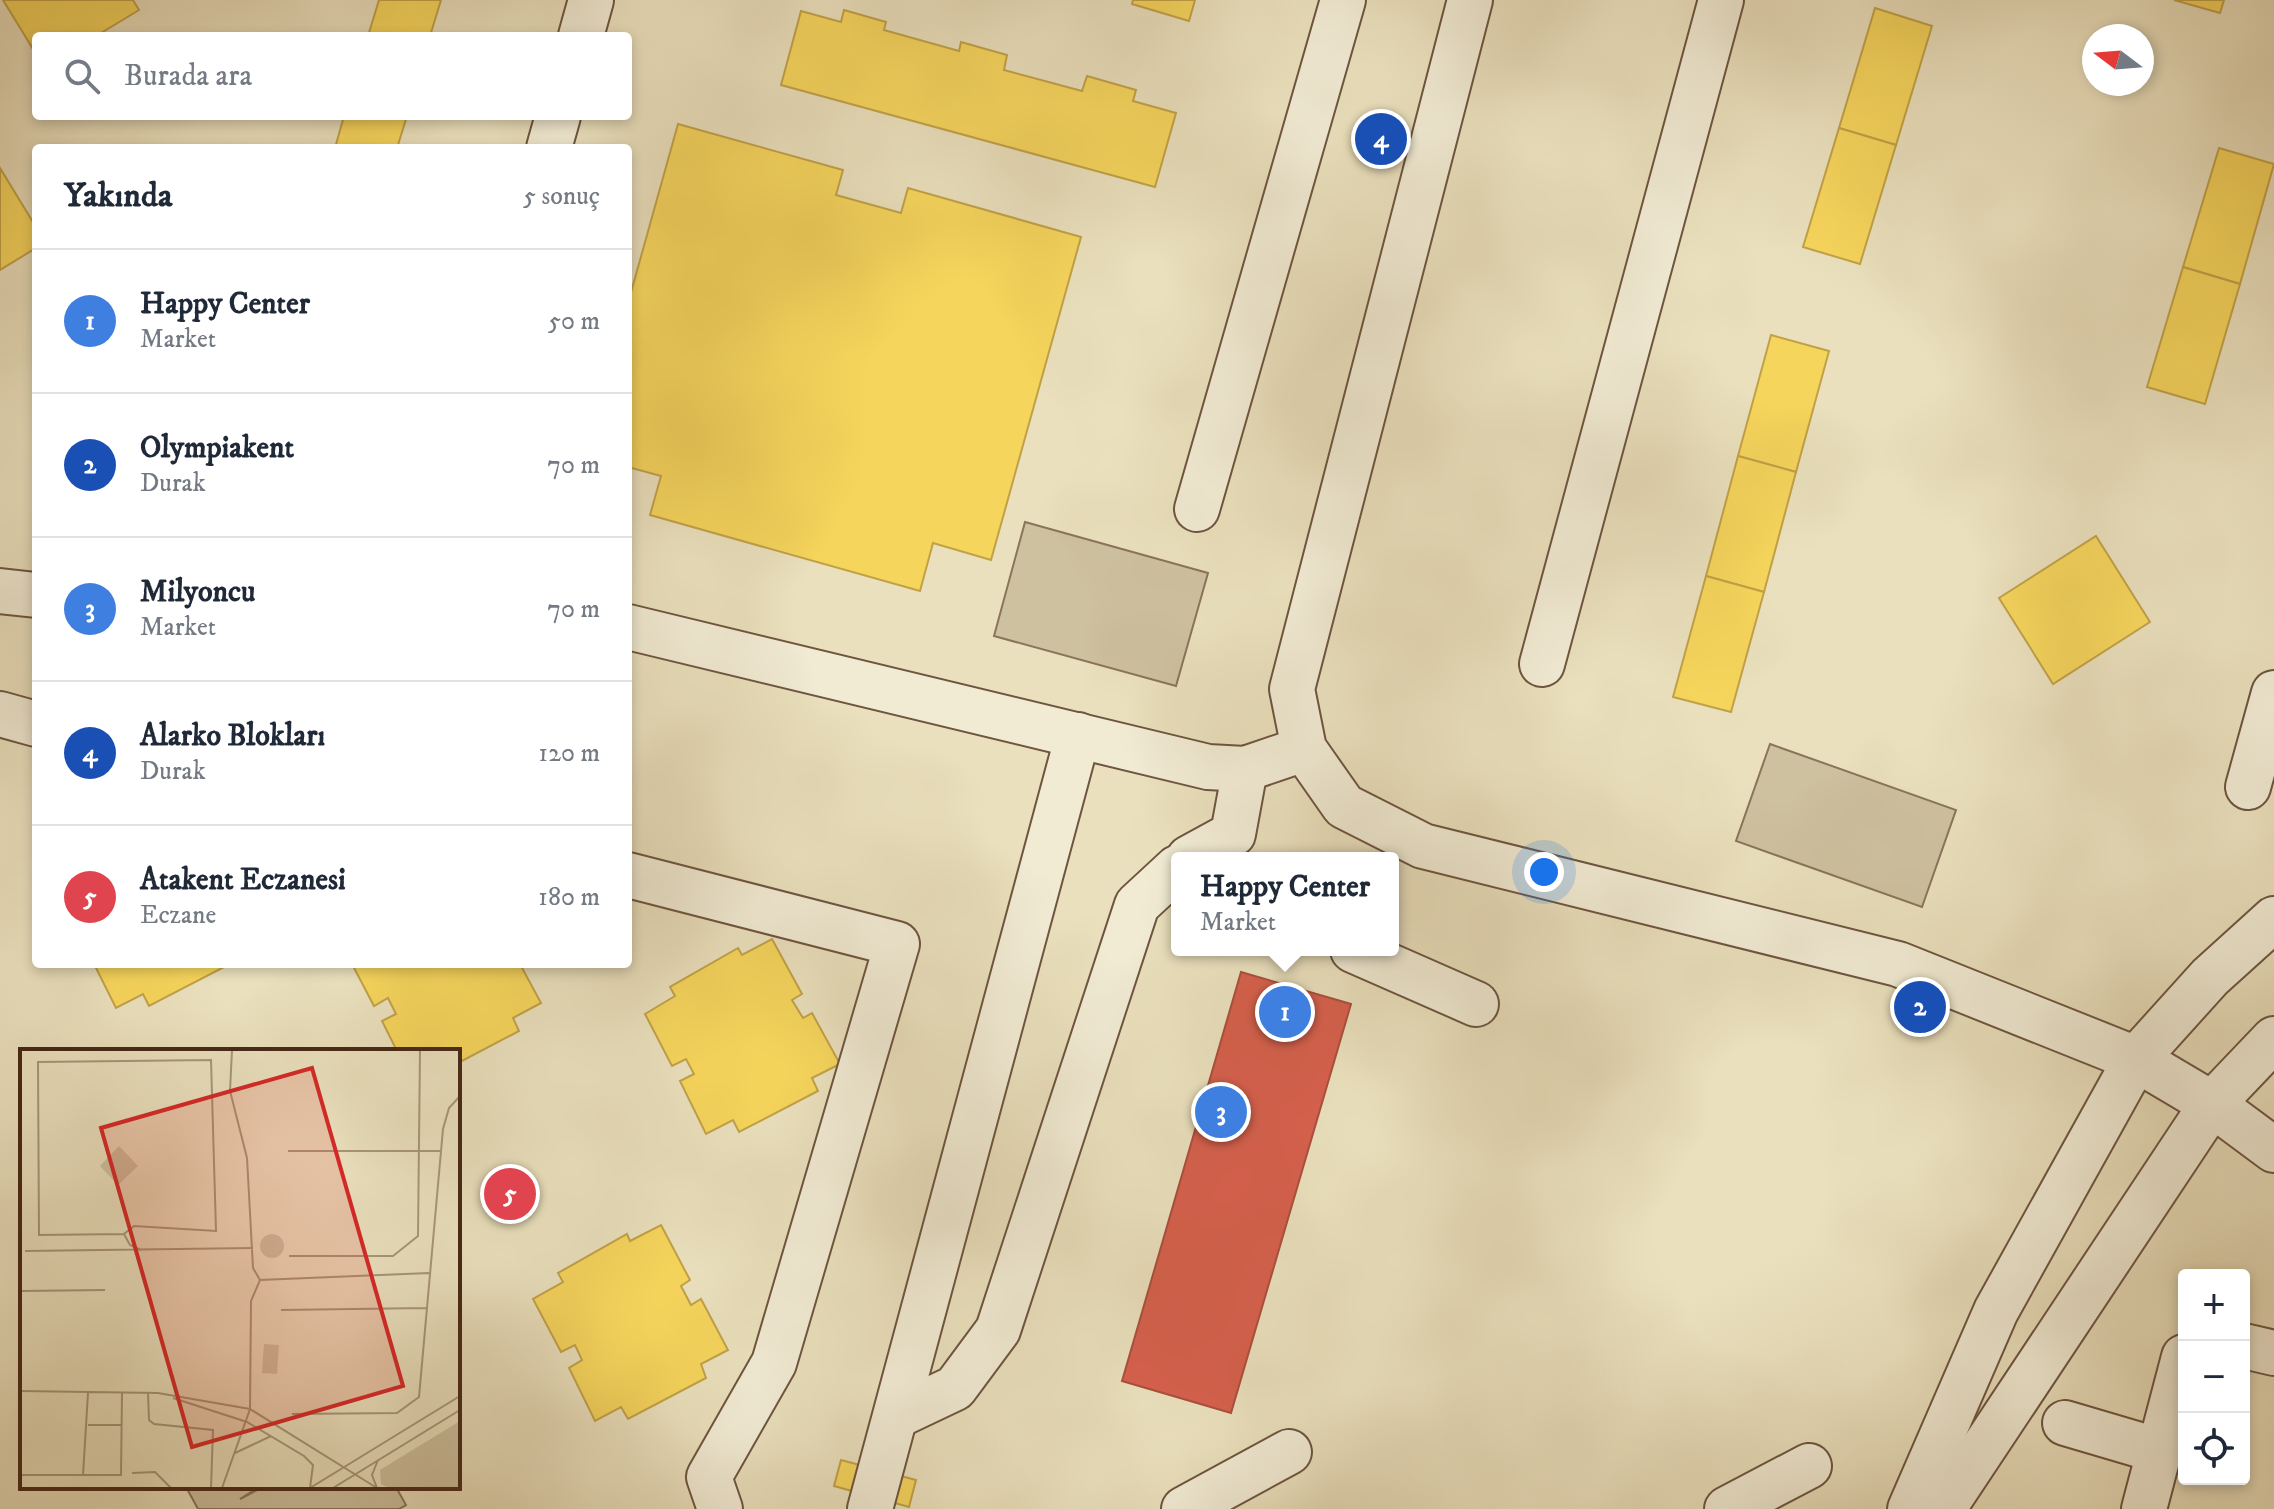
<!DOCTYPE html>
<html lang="tr">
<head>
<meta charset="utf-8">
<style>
	:root { --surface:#fff; --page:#f6f6f7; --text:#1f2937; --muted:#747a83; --line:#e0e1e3; --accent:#0b8043 }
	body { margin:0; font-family:"IM FELL DW Pica",serif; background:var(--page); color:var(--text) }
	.controls { position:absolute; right:24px; bottom:24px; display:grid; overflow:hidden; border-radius:8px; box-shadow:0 4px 12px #0003 }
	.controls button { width:72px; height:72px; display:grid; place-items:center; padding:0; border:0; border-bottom:2px solid var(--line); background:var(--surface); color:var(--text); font:40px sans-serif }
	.compass { position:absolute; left:2082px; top:24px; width:72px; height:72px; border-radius:50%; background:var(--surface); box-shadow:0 4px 12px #0003; rotate:286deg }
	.you { position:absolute; left:1544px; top:872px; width:28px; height:28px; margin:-20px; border:6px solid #fff; border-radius:50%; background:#1a73e8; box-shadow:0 0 0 12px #1a73e833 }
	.badge { display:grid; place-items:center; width:52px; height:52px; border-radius:50%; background:var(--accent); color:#fff; font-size:26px; font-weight:700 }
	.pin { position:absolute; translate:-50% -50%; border:4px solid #fff; box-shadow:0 2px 8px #0006 }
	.popup { position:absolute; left:1171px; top:852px; width:228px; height:104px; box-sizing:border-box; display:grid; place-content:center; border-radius:8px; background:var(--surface); filter:drop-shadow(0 2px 6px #0005); font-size:26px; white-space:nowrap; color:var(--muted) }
	.popup b { font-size:30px; color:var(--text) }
	.popup::after { content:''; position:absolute; left:50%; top:100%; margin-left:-16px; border:16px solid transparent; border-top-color:var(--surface) }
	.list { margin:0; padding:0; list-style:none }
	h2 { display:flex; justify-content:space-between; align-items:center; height:104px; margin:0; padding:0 32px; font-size:34px }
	h2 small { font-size:26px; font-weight:400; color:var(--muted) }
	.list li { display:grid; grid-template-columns:52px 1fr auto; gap:24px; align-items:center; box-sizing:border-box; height:144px; padding:0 32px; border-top:2px solid var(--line) }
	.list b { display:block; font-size:30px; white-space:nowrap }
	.list p { margin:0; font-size:26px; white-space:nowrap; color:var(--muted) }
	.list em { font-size:26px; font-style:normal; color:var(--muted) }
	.icon { flex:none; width:44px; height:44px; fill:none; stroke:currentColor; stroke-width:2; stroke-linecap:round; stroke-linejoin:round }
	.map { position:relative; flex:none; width:2274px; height:1509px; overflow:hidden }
	.search { position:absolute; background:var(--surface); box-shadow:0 4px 12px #0003; left:32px; top:32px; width:600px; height:88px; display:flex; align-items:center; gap:20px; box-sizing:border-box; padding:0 28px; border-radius:8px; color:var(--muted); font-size:30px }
	.panel { position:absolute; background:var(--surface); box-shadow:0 4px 12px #0003; left:32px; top:144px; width:600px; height:824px; border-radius:8px }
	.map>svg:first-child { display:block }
</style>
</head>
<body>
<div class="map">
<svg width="2274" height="1509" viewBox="0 0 2274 1509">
	<rect width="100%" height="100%" fill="#eae0bd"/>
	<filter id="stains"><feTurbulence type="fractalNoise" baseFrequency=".0025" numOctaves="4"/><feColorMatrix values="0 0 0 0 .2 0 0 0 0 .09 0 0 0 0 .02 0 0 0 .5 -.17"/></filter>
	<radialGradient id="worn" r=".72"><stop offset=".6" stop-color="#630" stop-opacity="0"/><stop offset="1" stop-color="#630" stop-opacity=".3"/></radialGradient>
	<g fill="#cec1a0" stroke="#8a745a" stroke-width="2">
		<path d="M1025 522 1208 573 1176 686 994 636Z"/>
		<path d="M1770 744 1956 810 1922 907 1736 841Z"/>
		<path d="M186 1487H259L240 1499 263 1487H396L406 1505 399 1509H198Z"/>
	</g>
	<g fill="#f6d55c" stroke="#c1a147" stroke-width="2">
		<path d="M3 0H133L139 10 96 36H36V54Z"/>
		<path d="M379 0H441L430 36H368Z"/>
		<path d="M1133 0H1195L1189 21 1132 4Z"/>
		<path d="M2174 0H2224L2220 13Z"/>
		<path d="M1875 8 1932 26 1896 145 1839 128Z"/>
		<path d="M844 10 886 22 884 30 959 51 961 42 1007 55 1004 70 1082 91 1087 76 1136 90 1133 101 1176 113 1155 187 781 85 801 11 841 22Z"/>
		<path d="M344 116H407L397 148H335Z"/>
		<path d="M678 124 843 170 836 195 901 213 908 188 1081 237 991 560 933 543 920 591 650 515 661 476 628 467V303Z"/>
		<path d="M1839 128 1896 145 1860 264 1803 247Z"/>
		<path d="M2219 148 2274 164 2240 284 2183 267Z"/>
		<path d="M0 168 36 227V248L0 270Z"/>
		<path d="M2183 267 2240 284 2205 404 2147 387Z"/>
		<path d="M1771 335 1829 351 1796 472 1738 456Z"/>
		<path d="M1738 456 1796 472 1764 592 1706 576Z"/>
		<path d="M2096 536 2150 622 2053 684 1999 598Z"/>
		<path d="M1706 576 1764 592 1731 712 1673 697Z"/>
		<path d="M772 939 802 994 792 1000 803 1018 812 1013 840 1064 812 1078 818 1091 739 1132 733 1120 706 1134 680 1081 694 1074 686 1059 672 1066 645 1014 675 996 670 987 738 948 742 955Z"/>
		<path d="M94 964H227L228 965 149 1006 143 994 116 1008Z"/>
		<path d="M352 964H520L541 1003 513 1018 519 1031 458 1063V1051H397L382 1021 396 1014 388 998 374 1006Z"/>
		<path d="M661 1225 690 1280 681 1286 691 1305 701 1299 728 1350 701 1364 706 1378 628 1419 621 1407 595 1421 569 1368 582 1360 575 1345 561 1352 533 1299 563 1282 558 1273 627 1234 630 1241Z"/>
		<path d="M841 1460 916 1480 909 1507 834 1486Z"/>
	</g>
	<path fill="#d6604d" stroke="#aa4f3c" stroke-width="2" d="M1241 972 1351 1004 1231 1413 1122 1381Z"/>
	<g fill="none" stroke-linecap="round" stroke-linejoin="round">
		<g stroke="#6e553f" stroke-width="48">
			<g id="minor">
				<path d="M1470 0 1292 689 1304 749 1344 806 1423 846 1898 964 2136 1059 2212 1104 2274 1150"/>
				<path d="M581 36 591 0"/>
				<path d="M549 148 558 116"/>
				<path d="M1197 509 1343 0"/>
				<path d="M0 591 36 595"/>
				<path d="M628 627 1208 767 1245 769 1304 749"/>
				<path d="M1542 664 1721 0"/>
				<path d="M0 714 36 724"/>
				<path d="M2248 787 2274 693"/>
				<path d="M1189 858 1233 834 1245 769"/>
				<path d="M628 875 897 944 774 1363 709 1477 720 1509"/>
				<path d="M1353 950 1476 1004"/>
				<path d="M2244 1346 2274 1353"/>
				<path d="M896 1416 955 1388 998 1330 1137 905 1177 868"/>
				<path d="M2065 1423 2160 1451"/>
				<path d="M870 1509 1078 735"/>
				<path d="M1184 1509 1289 1452"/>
				<path d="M1727 1509 1809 1466"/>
				<path d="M1910 1509 1996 1311 2136 1059 2210 977 2274 919"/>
				<path d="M1943 1509 2212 1104 2274 1039"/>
				<path d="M2144 1509 2184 1357"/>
			</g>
		</g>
		<use href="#minor" stroke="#f1ebd4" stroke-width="44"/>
	</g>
	<g transform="translate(20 1049)">
		<rect width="440" height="440" fill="#eae0bd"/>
		<path d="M99 97 118 117 98 136 80 117ZM240 197a12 12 0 1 1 24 0a12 12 0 1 1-24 0ZM244 295 259 296 257 325 242 324ZM440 372V439H369L361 435 360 421Z" fill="#cec1a0"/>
		<path fill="none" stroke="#a8967a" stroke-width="2" d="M212 1 210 42 227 109 233 219 240 231M268 102H420M104 185 114 177 196 182 191 11 18 13 19 186 104 185 110 196 121 201M5 202 233 199M269 207H373L398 187 400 1M0 242 85 241M261 261 407 259M0 342 138 344 230 360 357 439M128 344 129 371 134 375 193 381 191 439M153 349 227 373 284 407 293 416 290 439M272 365 377 364 399 348 423 80 429 59 440 47M68 376H102M215 404 251 387M112 424 135 423 151 439M0 426H101L102 344M63 426 68 344M202 439 230 360 231 252 240 231 409 224M290 439 440 347M313 439 440 361M357 439 352 426 358 411"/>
		<path fill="#d62828" fill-opacity="0.15" stroke="#d62828" stroke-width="4" d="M292 19 383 337 172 398 81 79Z"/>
		<rect width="440" height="440" fill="none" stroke="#452715" stroke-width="4"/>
	</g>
	<rect width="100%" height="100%" filter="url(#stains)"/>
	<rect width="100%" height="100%" fill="url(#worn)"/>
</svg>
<div class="controls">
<button>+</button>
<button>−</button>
<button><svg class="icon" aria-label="locate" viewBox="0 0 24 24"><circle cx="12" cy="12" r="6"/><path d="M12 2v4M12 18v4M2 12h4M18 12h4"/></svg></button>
</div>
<svg class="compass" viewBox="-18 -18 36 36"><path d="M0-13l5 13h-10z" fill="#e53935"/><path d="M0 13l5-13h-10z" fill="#747a83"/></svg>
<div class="you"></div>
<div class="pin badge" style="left:1285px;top:1012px;background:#3f7fe0">1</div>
<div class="popup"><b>Happy Center</b>Market</div>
<div class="pin badge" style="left:1920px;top:1007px;background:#1a4fb4">2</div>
<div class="pin badge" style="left:1221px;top:1112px;background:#3f7fe0">3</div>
<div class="pin badge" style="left:1381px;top:139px;background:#1a4fb4">4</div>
<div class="pin badge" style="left:510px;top:1194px;background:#e0444e">5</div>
<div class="search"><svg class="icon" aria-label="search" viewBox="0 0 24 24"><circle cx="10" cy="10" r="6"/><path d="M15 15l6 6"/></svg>Burada ara</div>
<section class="panel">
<h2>Yakında<small>5 sonuç</small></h2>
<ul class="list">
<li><span class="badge" style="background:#3f7fe0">1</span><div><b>Happy Center</b><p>Market</p></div><em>50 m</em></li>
<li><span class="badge" style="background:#1a4fb4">2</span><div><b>Olympiakent</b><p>Durak</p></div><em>70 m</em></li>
<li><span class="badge" style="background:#3f7fe0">3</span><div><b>Milyoncu</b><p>Market</p></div><em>70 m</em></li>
<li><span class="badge" style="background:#1a4fb4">4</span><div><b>Alarko Blokları</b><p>Durak</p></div><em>120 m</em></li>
<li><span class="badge" style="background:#e0444e">5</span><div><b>Atakent Eczanesi</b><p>Eczane</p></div><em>180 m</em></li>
</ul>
</section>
</div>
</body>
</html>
